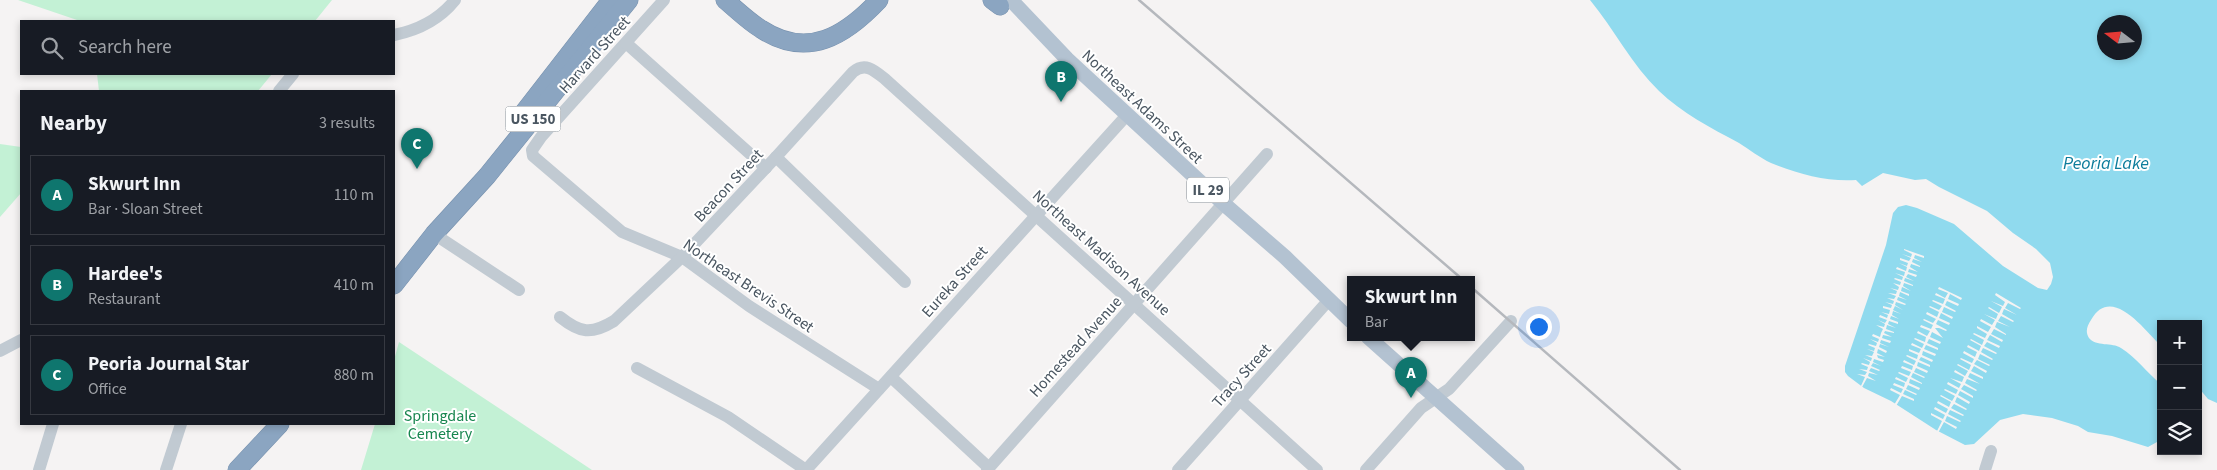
<!DOCTYPE html>
<html lang="en">
<head>
<meta charset="utf-8">
<style>
	:root { --surface:#171b24; --page:#242831; --text:#f1f3f6; --muted:#9ea1a6; --line:#363941; --accent:#0f766e }
	body { margin:0; font-family:"Source Sans 3",sans-serif; background:var(--page); color:var(--text) }
	.controls { position:absolute; right:15px; bottom:15px; display:grid; overflow:hidden; border-radius:0px; box-shadow:0 2px 8px #0003 }
	.controls button { width:45px; height:45px; display:grid; place-items:center; padding:0; border:0; border-bottom:1px solid var(--line); background:var(--surface); color:var(--text); font:25px sans-serif }
	.compass { position:absolute; left:2097px; top:15px; width:45px; height:45px; border-radius:50%; background:var(--surface); box-shadow:0 2px 8px #0003; rotate:286deg }
	.you { position:absolute; left:1538px; top:326px; width:18px; height:18px; margin:-12px; border:4px solid #fff; border-radius:50%; background:#1a73e8; box-shadow:0 0 0 8px #1a73e833 }
	.badge { display:grid; place-items:center; width:32px; height:32px; border-radius:50%; background:var(--accent); color:#fff; font-size:16px; font-weight:700 }
	.pin { position:absolute; translate:-50% -41px; filter:drop-shadow(0 1px 2px #0008) }
	.pin::after { content:''; position:absolute; top:26px; width:18px; height:15px; background:inherit; clip-path:polygon(0 0,100% 0,50% 100%) }
	.popup { position:absolute; left:1347px; top:276px; width:128px; height:65px; box-sizing:border-box; display:grid; place-content:center; border-radius:0px; background:var(--surface); filter:drop-shadow(0 1px 4px #0005); font-size:16px; white-space:nowrap; color:var(--muted) }
	.popup b { font-size:19px; color:var(--text) }
	.popup::after { content:''; position:absolute; left:50%; top:100%; margin-left:-10px; border:10px solid transparent; border-top-color:var(--surface) }
	.list { margin:0; padding:0; list-style:none }
	h2 { display:flex; justify-content:space-between; align-items:center; height:65px; margin:0; padding:0 20px; font-size:21px }
	h2 small { font-size:16px; font-weight:400; color:var(--muted) }
	.list li { display:grid; grid-template-columns:32px 1fr auto; gap:15px; align-items:center; box-sizing:border-box; height:80px; margin:0 10px 10px; padding:0 10px; border:1px solid var(--line); border-radius:0px }
	.list b { display:block; font-size:19px; white-space:nowrap }
	.list p { margin:0; font-size:16px; white-space:nowrap; color:var(--muted) }
	.list em { font-size:16px; font-style:normal; color:var(--muted) }
	.icon { flex:none; width:28px; height:28px; fill:none; stroke:currentColor; stroke-width:2; stroke-linecap:round; stroke-linejoin:round }
	.map { position:relative; flex:none; width:2217px; height:470px; overflow:hidden }
	.search { position:absolute; background:var(--surface); box-shadow:0 2px 8px #0003; left:20px; top:20px; width:375px; height:55px; display:flex; align-items:center; gap:12px; box-sizing:border-box; padding:0 18px; border-radius:0px; color:var(--muted); font-size:19px }
	.panel { position:absolute; background:var(--surface); box-shadow:0 2px 8px #0003; left:20px; top:90px; width:375px; height:335px; border-radius:0px }
	.map>svg:first-child { display:block }
</style>
</head>
<body>
<div class="map">
<svg width="2217" height="470" viewBox="0 0 2217 470">
	<rect width="100%" height="100%" fill="#f5f3f3"/>
	<g fill="#c3f1d5">
		<path d="M18 0H332L315 21H80Z"/>
		<path d="M97 74H272L258 91H99Z"/>
		<path d="M0 144 21 147V193L0 217Z"/>
		<path d="M399 342 592 470H361L375 424H394V360Z"/>
	</g>
	<path fill="#90daee" fill-rule="evenodd" d="M1590 0H2217V403L2208 399 2198 387V324H2161V346C2144 329 2111 284 2091 320 2087 326 2085 332 2089 338 2096 347 2112 342 2121 348 2136 357 2147 373 2161 384V437L2157 442 2148 447 2112 436 2088 432 2078 426 2052 418 2023 414 2000 420 1974 444 1965 445 1936 430 1891 401 1864 388 1848 376 1845 372V366L1886 245 1893 213 1898 207 1906 205 1917 208 1954 224 2003 266 2038 288 2047 290 2051 284 2053 277 2050 263 2036 249 2013 233 1987 211 1939 187 1926 179 1915 180 1883 173 1862 186 1856 180C1827 182 1798 174 1771 163 1760 158 1749 149 1739 143 1711 128 1682 113 1659 91 1632 65 1614 29 1590 0ZM2104 22H2134V52H2104Z"/>
	<g fill="#f5f3f3">
		<path d="M1904 249 1924 256V258L1915 255 1914 258 1922 262 1913 259 1912 262 1920 266V267L1911 264 1910 267 1918 272 1909 269 1908 272 1917 275 1916 277 1908 274 1906 277 1914 281 1905 278 1904 281 1913 285V286L1904 283 1903 286 1911 291 1902 287 1901 291 1909 294V296L1900 292 1899 296 1907 300 1898 297 1897 300 1906 304 1905 305 1896 302 1895 305 1903 310 1895 306 1893 310 1901 314 1893 311 1892 315 1899 319 1891 316 1890 319 1898 322V324L1889 321 1888 324 1896 328 1887 325 1886 329 1894 332V333L1885 331 1884 333 1892 337 1883 335 1882 338 1891 341 1890 343 1881 340 1880 343 1889 347 1880 344 1879 347 1887 351 1886 353 1878 349 1877 353 1885 357 1877 355 1878 358 1884 360 1883 362 1874 359 1873 362 1881 366 1873 363 1871 366 1880 370 1879 371 1871 368 1869 371 1878 375 1869 373 1868 376 1876 381 1867 378 1861 389 1860 388 1865 377 1857 374 1865 375 1867 372 1859 369 1867 370 1868 367 1861 364 1862 363 1869 365 1870 362 1863 358 1871 361 1872 358 1865 355 1872 356 1874 352 1867 349 1874 351 1875 348 1868 345 1869 344 1876 346 1877 343 1870 339 1878 342 1879 339 1872 336 1873 334 1880 337 1881 333 1874 331 1881 333 1883 329 1876 325 1884 327 1885 324 1878 320 1885 323 1887 320 1879 317 1880 315 1887 318 1888 315 1881 312 1889 314 1890 310 1883 308V306L1891 308 1892 305 1885 302 1893 304 1894 301 1887 298 1894 299 1896 296 1888 293 1896 294 1897 291 1890 288 1898 290 1899 287 1893 283 1900 285 1901 282 1894 279 1895 278 1902 280 1903 277 1895 273 1904 276 1905 272 1896 269 1897 267 1906 271 1907 267 1899 263 1907 266 1908 263 1900 260V258L1909 261 1911 258 1902 254 1911 257 1912 254 1904 250Z"/>
		<path d="M1939 287 1962 298 1961 300 1950 294 1948 299 1959 304 1958 306 1947 301 1945 305 1956 311 1955 312 1944 307 1942 312 1953 317 1952 319 1941 313 1939 318 1950 323 1949 325 1938 320 1936 324 1947 330 1946 331 1939 328H1935L1943 338 1932 332 1930 337 1941 342 1940 344 1929 339 1927 343 1938 348V350L1926 345 1924 349 1936 354 1935 356 1923 351 1922 355 1933 360 1932 362 1921 357 1919 360 1930 365V367L1918 362 1917 366 1928 371 1927 373 1916 368 1914 372 1925 377 1924 378 1913 373 1911 377 1922 383V384L1910 379 1909 383 1920 388 1919 390 1908 385 1906 389 1917 394 1916 395 1905 390 1903 394 1914 399V401L1902 396 1896 406 1894 405 1900 395 1890 390 1891 388 1901 393 1903 389 1893 385 1894 383 1904 387 1905 383 1895 379 1896 377 1906 382 1908 378 1898 373 1899 372 1909 376 1911 372 1901 368 1902 366 1912 370 1913 366 1903 362 1904 360 1914 365 1916 361 1906 356 1907 355 1917 359 1918 355 1909 351V349L1919 353 1921 349 1911 345 1912 343 1922 348 1924 344 1914 339 1915 338 1925 342 1926 337 1917 333 1918 331 1927 336 1930 331 1920 327 1921 325 1931 329 1933 325 1923 320 1924 319 1933 323 1936 319 1926 314 1927 312 1937 317 1939 312 1929 307 1930 306 1939 310 1942 306 1932 301 1933 300 1943 304 1945 299 1935 295 1936 293 1945 298 1948 293 1938 289Z"/>
		<path d="M1996 293 2021 308 2020 309 2008 303 2005 308 2017 315 2004 309 2002 314 2014 321 2013 322 2001 316 1998 321 2010 327 1997 322 1995 327 2006 334V335L1994 329 1991 334 2003 340 2002 342 1990 335 1987 340 2000 346 1999 348 1987 342 1984 346 1997 353 1996 354 1983 348 1981 352 1993 359 1992 360 1980 354 1978 359 1990 365 1989 366 1977 360 1974 364 1987 371 1986 373 1974 366 1971 371 1983 377V379L1970 373 1968 377 1980 384 1967 379 1965 383 1977 390 1976 391 1964 385 1961 389 1973 396V398L1960 391 1958 395 1970 402 1969 404 1957 397 1955 402 1967 409 1966 410 1954 404 1951 408 1964 415 1963 416 1950 410 1948 414 1961 421 1960 422 1947 416 1945 421 1957 427 1956 429 1944 422 1938 433H1936L1942 421 1931 415V413L1943 419 1945 415 1934 409 1935 407 1946 413 1948 409 1937 403 1938 401 1949 407 1951 402 1940 396 1941 395 1952 401 1955 396 1944 390 1945 389 1956 394 1958 390 1947 384 1948 382 1959 388 1961 384 1950 378 1962 382 1964 377 1954 372 1955 370 1965 376 1968 371 1957 365 1958 364 1969 370 1971 365 1960 359 1961 358 1972 363 1974 359 1963 353 1964 351 1975 357 1977 352 1967 347 1968 345 1979 351 1981 346 1970 340 1971 339 1982 345 1984 340 1973 334 1974 333 1985 338 1987 334 1977 328V326L1988 332 1991 327 1980 321 1981 319 1992 325 1995 320 1984 314 1996 319 1998 314 1988 308 1989 307 1999 313 2002 307 1991 301 2003 306 2005 302 1995 295Z"/>
	</g>
	<g fill="none" stroke-linecap="round" stroke-linejoin="round">
		<g stroke="#7690ad" stroke-width="19">
			<g id="highway">
				<path d="M725 0C737 10 748 21 761 29 808 60 846 35 879 0"/>
				<path d="M992 0 1000 6"/>
				<path d="M524 112 611 0"/>
				<path d="M394 285 434 234 487 176 629 0"/>
				<path d="M237 470 280 424"/>
			</g>
		</g>
		<g stroke="#c1cad2" stroke-width="12">
			<path d="M664 0 541 137 532 150 533 156 622 232 682 257 749 306 879 389"/>
			<path d="M394 35C419 30 439 20 455 0"/>
			<path d="M626 43 766 168"/>
			<path d="M279 91 293 74"/>
			<path d="M776 157 905 282"/>
			<path d="M434 234 519 290"/>
			<path d="M560 317C580 333 591 335 614 321L682 257 776 157 853 72C865 62 874 70 885 79L1317 470"/>
			<path d="M0 351 21 340"/>
			<path d="M637 368 728 417 806 470"/>
			<path d="M891 377 989 468"/>
			<path d="M39 470 53 424"/>
			<path d="M166 470 181 424"/>
			<path d="M806 470 1127 115"/>
			<path d="M987 470 1267 154"/>
			<path d="M1178 470 1328 301"/>
			<path d="M1366 470 1421 408 1449 389 1511 321"/>
			<path d="M1985 470 1991 451"/>
		</g>
		<g stroke="#b3c2d1" stroke-width="15">
			<path d="M1011 0 1067 59 1224 204 1285 257 1351 321"/>
			<path d="M1368 337 1517 470"/>
		</g>
		<use href="#highway" stroke="#8ba5c1" stroke-width="18"/>
		<g stroke="#b5b8bd" stroke-width="2.5">
			<path d="M1139 0 1462 279"/>
			<path d="M1471 287 1680 470"/>
		</g>
	</g>
	<g text-anchor="middle" stroke-width="4" stroke-linejoin="round" paint-order="stroke">
		<g fill="#fff" stroke="#808990" stroke-width="1">
			<rect x="505.5" y="106.5" width="55" height="25" rx="4"/>
			<rect x="1187" y="177.5" width="42" height="25" rx="4"/>
		</g>
		<g font-size="15" font-weight="bold" fill="#4a5661">
			<text x="533" y="124">US 150</text>
			<text x="1208" y="195">IL 29</text>
		</g>
		<g font-size="16" fill="#4a5661" stroke="#fff">
			<text transform="translate(594 54) rotate(-48)" y="6">Harvard Street</text>
			<text transform="translate(1143 106) rotate(43)" y="6">Northeast Adams Street</text>
			<text transform="translate(728 185) rotate(-47)" y="6">Beacon Street</text>
			<text transform="translate(1102 252) rotate(42)" y="6">Northeast Madison Avenue</text>
			<text transform="translate(954 281) rotate(-48)" y="6">Eureka Street</text>
			<text transform="translate(749 285) rotate(34)" y="6">Northeast Brevis Street</text>
			<text transform="translate(1075 346) rotate(-48)" y="6">Homestead Avenue</text>
			<text transform="translate(1241 375) rotate(-48)" y="6">Tracy Street</text>
		</g>
		<g font-size="16" fill="#17864f" stroke="#fff">
			<text x="440" y="421">Springdale<tspan x="440" dy="18">Cemetery</tspan></text>
		</g>
		<g font-size="18" font-style="italic" fill="#0c7c9b" stroke="#fff">
			<text x="2106" y="169">Peoria Lake</text>
		</g>
	</g>
</svg>
<div class="controls">
<button>+</button>
<button>−</button>
<button><svg class="icon" aria-label="layers" viewBox="0 0 24 24"><path d="M12 4l9 5-9 5-9-5zM3 14l9 5 9-5"/></svg></button>
</div>
<svg class="compass" viewBox="-18 -18 36 36"><path d="M0-13l5 13h-10z" fill="#e53935"/><path d="M0 13l5-13h-10z" fill="#9ea1a6"/></svg>
<div class="you"></div>
<div class="pin badge" style="left:1411px;top:398px">A</div>
<div class="popup"><b>Skwurt Inn</b>Bar</div>
<div class="pin badge" style="left:1061px;top:102px">B</div>
<div class="pin badge" style="left:417px;top:169px">C</div>
<div class="search"><svg class="icon" aria-label="search" viewBox="0 0 24 24"><circle cx="10" cy="10" r="6"/><path d="M15 15l6 6"/></svg>Search here</div>
<section class="panel">
<h2>Nearby<small>3 results</small></h2>
<ul class="list">
<li><span class="badge">A</span><div><b>Skwurt Inn</b><p>Bar · Sloan Street</p></div><em>110 m</em></li>
<li><span class="badge">B</span><div><b>Hardee's</b><p>Restaurant</p></div><em>410 m</em></li>
<li><span class="badge">C</span><div><b>Peoria Journal Star</b><p>Office</p></div><em>880 m</em></li>
</ul>
</section>
</div>
</body>
</html>
